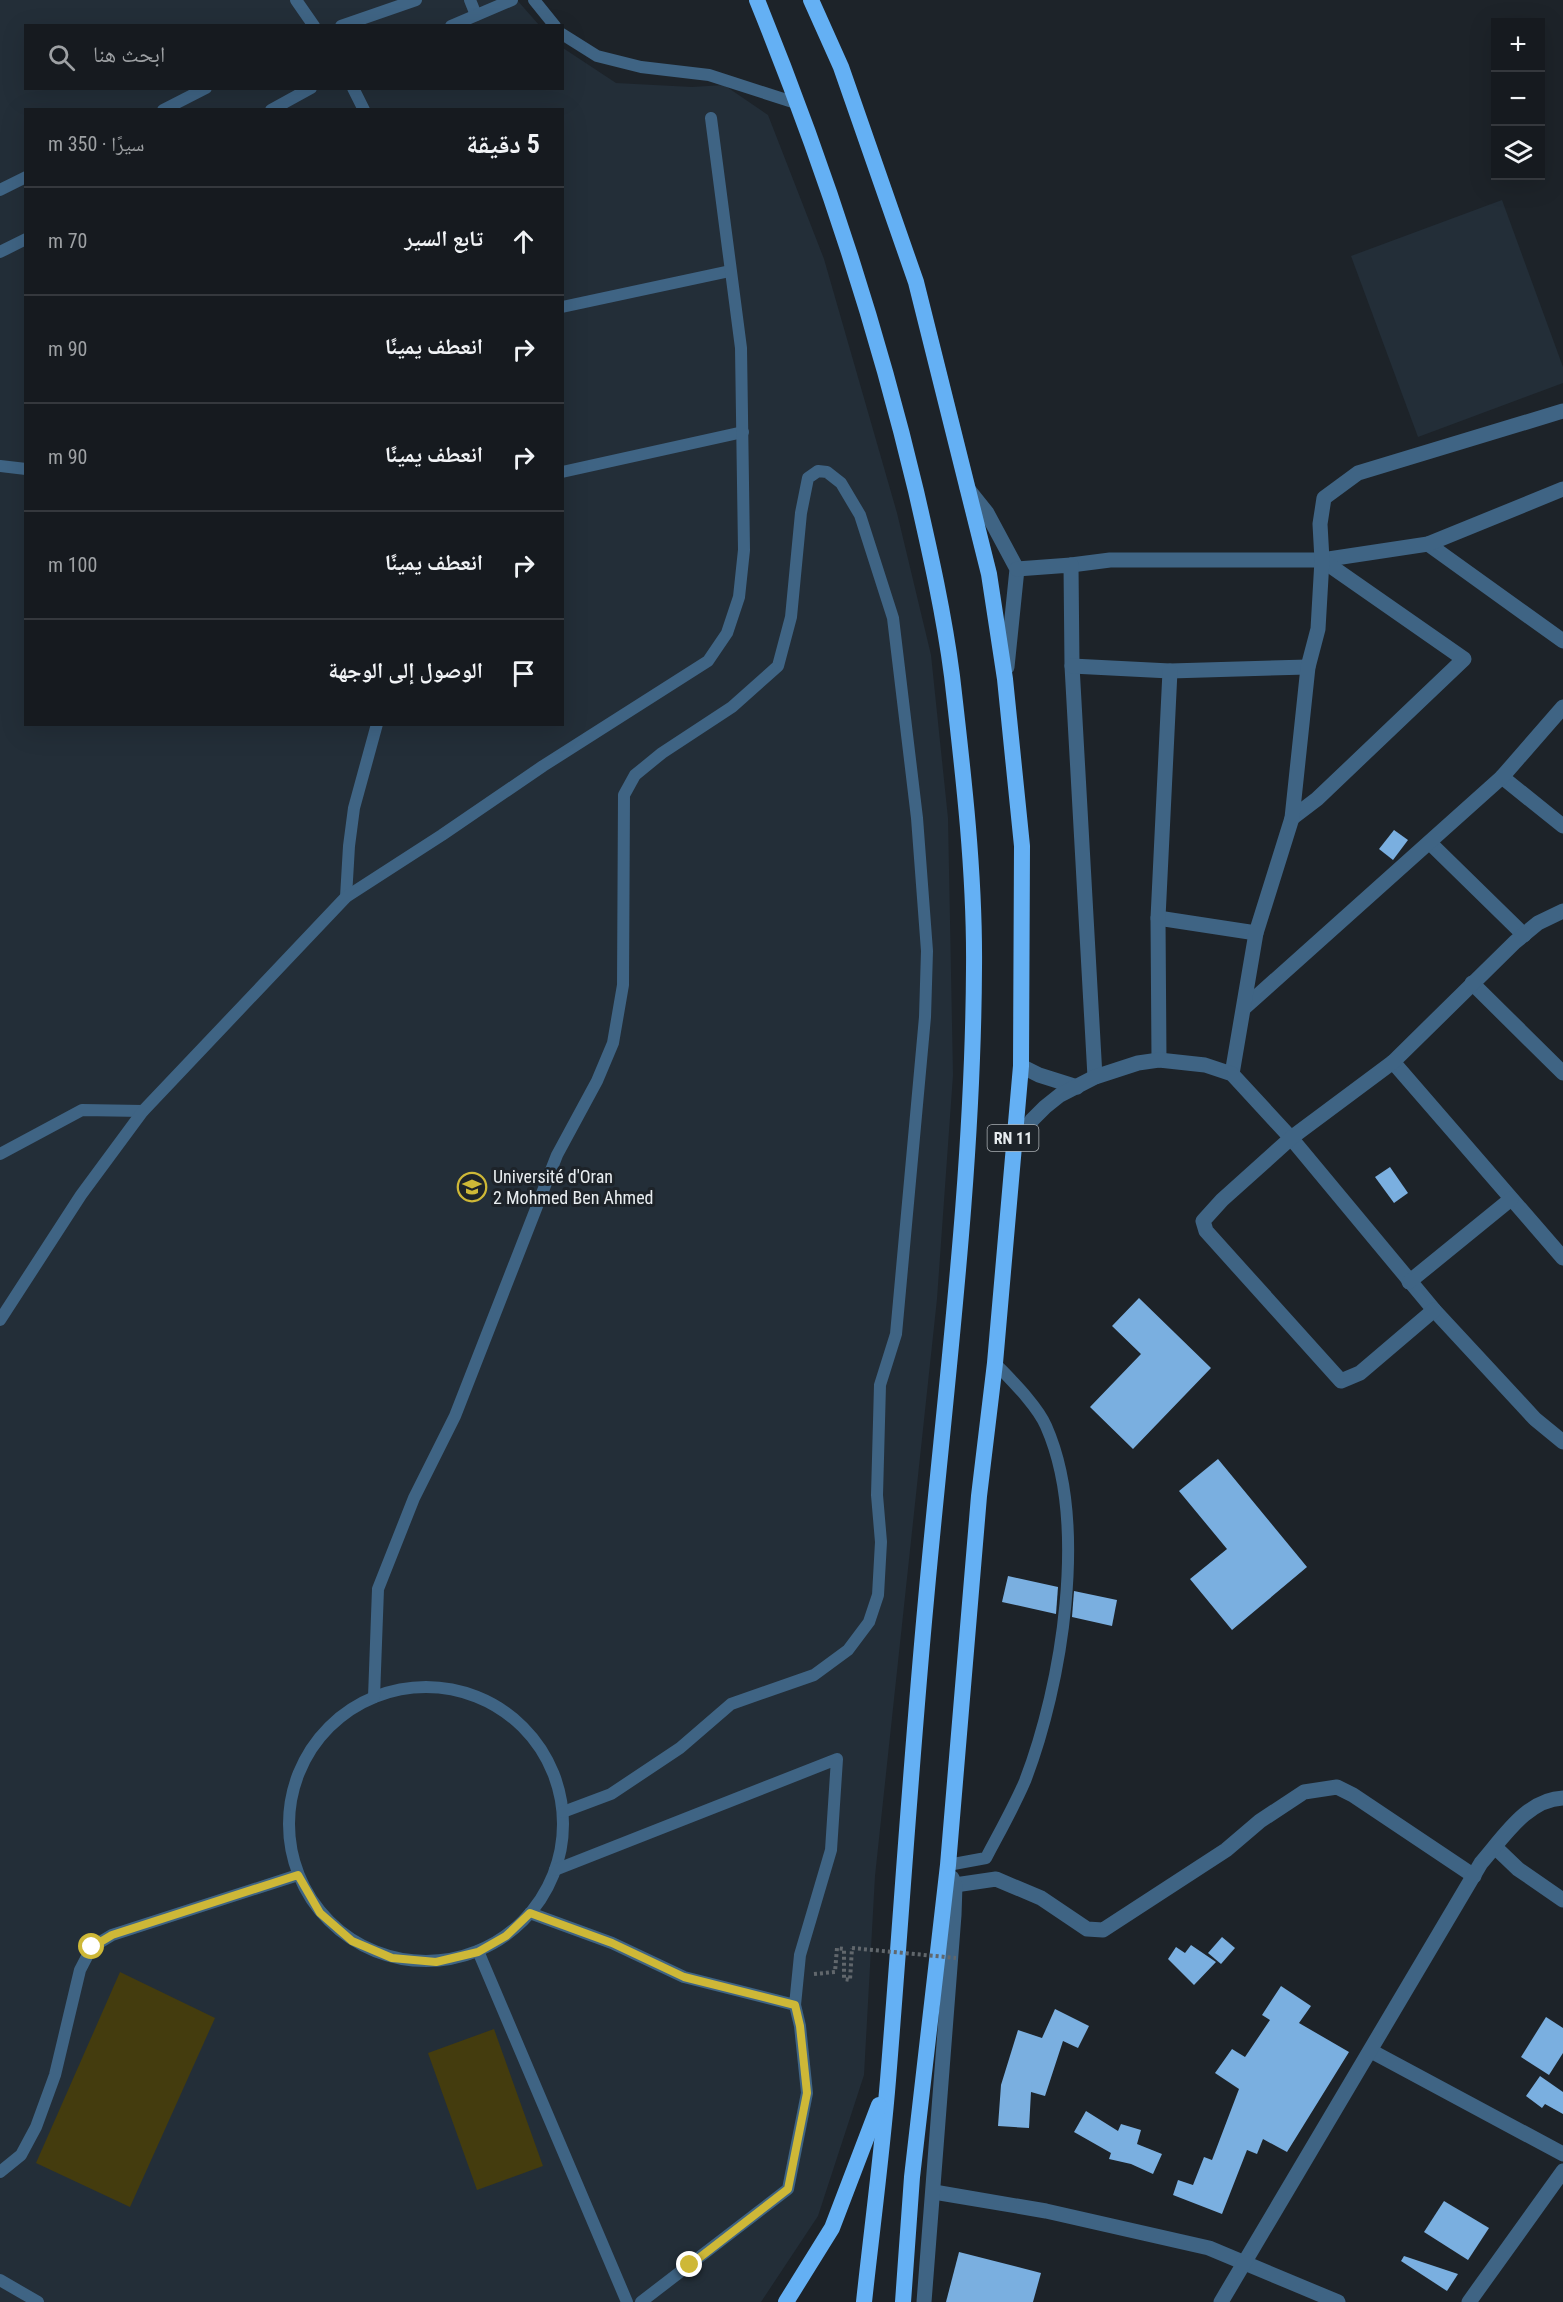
<!DOCTYPE html>
<html lang="ar">
<head>
<meta charset="utf-8">
<style>
	:root { --surface:#161a1f; --page:#1f2328; --text:#f1f3f6; --muted:#9ea1a4; --line:#35383d }
	body { margin:0; font-family:"Roboto Condensed","Noto Naskh Arabic",sans-serif; background:var(--page); color:var(--text); direction:rtl }
	.controls { position:absolute; right:18px; top:18px; display:grid; overflow:hidden; border-radius:0px; box-shadow:0 6px 24px #0002 }
	.controls button { width:54px; height:54px; display:grid; place-items:center; padding:0; border:0; border-bottom:2px solid var(--line); background:var(--surface); color:var(--text); font:30px sans-serif }
	.stop { position:absolute; width:18px; height:18px; margin:-14px; border:4px solid #ceb837; border-radius:50%; background:#fff }
	.stop.end { background:#ceb837; border-color:#fff; box-shadow:0 2px 6px #0008 }
	.list { margin:0; padding:0; list-style:none }
	h2 { display:flex; justify-content:space-between; align-items:center; height:78px; margin:0; padding:0 24px; font-size:26px }
	h2 small { font-size:20px; font-weight:400; color:var(--muted) }
	.list li { display:grid; grid-template-columns:39px 1fr auto; gap:18px; align-items:center; box-sizing:border-box; height:108px; padding:0 24px; border-top:2px solid var(--line) }
	.list b { display:block; font-size:22px; white-space:nowrap }
	.list em { font-size:20px; font-style:normal; color:var(--muted) }
	.icon { flex:none; width:33px; height:33px; fill:none; stroke:currentColor; stroke-width:2; stroke-linecap:round; stroke-linejoin:round }
	.map { position:relative; flex:none; width:1563px; height:2302px; overflow:hidden; direction:ltr }
	.search { position:absolute; background:var(--surface); box-shadow:0 6px 24px #0002; left:24px; top:24px; width:540px; height:66px; display:flex; align-items:center; gap:15px; box-sizing:border-box; padding:0 21px; border-radius:0px; color:var(--muted); font-size:22px }
	.panel { position:absolute; background:var(--surface); box-shadow:0 6px 24px #0002; left:24px; top:108px; width:540px; height:618px; border-radius:0px; direction:rtl }
	.map>svg:first-child { display:block }
</style>
</head>
<body>
<div class="map">
<svg width="1563" height="2302" viewBox="0 0 1563 2302">
	<rect width="100%" height="100%" fill="#1d2329"/>
	<g fill="#232e38" fill-rule="evenodd">
		<path d="M0 0H517L539 25 26 26V88H562L563 48 616 83 692 87 724 85 768 115 824 259 897 513 931 655 948 818 953 1075 937 1299 875 1876 864 2075 818 2216 761 2302H0ZM26 110H562V724H26Z"/>
		<path d="M1502 200 1563 367V383L1418 437 1351 256Z"/>
	</g>
	<g fill="#443c0e">
		<path d="M120 1972 215 2018 130 2207 36 2163Z"/>
		<path d="M494 2029 543 2166 477 2190 428 2053Z"/>
	</g>
	<g fill="#7aafe0">
		<path d="M1394 830 1408 840 1393 860 1379 849Z"/>
		<path d="M1390 1167 1408 1193 1394 1203 1375 1177Z"/>
		<path d="M1139 1298 1211 1368 1133 1449 1090 1407 1141 1354 1112 1326Z"/>
		<path d="M1218 1459 1307 1567 1232 1630 1190 1579 1227 1549 1179 1491Z"/>
		<path d="M1008 1576 1058 1587 1056 1614 1002 1602Z"/>
		<path d="M1074 1591 1117 1600 1112 1626 1072 1617Z"/>
		<path d="M1222 1937 1235 1948 1221 1964 1208 1953Z"/>
		<path d="M1191 1945 1216 1962 1194 1985 1168 1959 1176 1947 1185 1953Z"/>
		<path d="M1281 1986 1311 2006 1299 2023 1349 2052 1287 2152 1263 2139 1257 2154 1247 2150 1222 2214 1173 2195 1178 2180 1193 2185 1204 2157 1212 2160 1239 2089 1215 2073 1232 2049 1245 2057 1270 2020 1262 2015Z"/>
		<path d="M1055 2009 1089 2026 1078 2048 1063 2041 1045 2096 1031 2092 1029 2128 998 2126 1001 2085 1018 2030 1042 2038Z"/>
		<path d="M1546 2017 1563 2028V2053L1549 2075 1521 2057Z"/>
		<path d="M1540 2076 1563 2092V2114L1545 2104 1542 2108 1526 2096Z"/>
		<path d="M1086 2111 1118 2131 1121 2124 1141 2130 1137 2144 1162 2154 1153 2174 1131 2164 1109 2159 1111 2153 1074 2132Z"/>
		<path d="M1444 2201 1489 2228 1468 2260 1424 2232Z"/>
		<path d="M959 2252 1041 2273 1033 2302H946Z"/>
		<path d="M1404 2256 1458 2274 1447 2291 1401 2261Z"/>
	</g>
	<g fill="none" stroke-linecap="round" stroke-linejoin="round">
		<path stroke="#61676c" stroke-width="4" stroke-dasharray="3 3" stroke-linecap="butt" d="M814 1974 835 1972 837 1948 844 1949V1979L850 1980 852 1948"/>
		<g stroke="#3f6484" stroke-width="12">
			<path d="M296 0 314 26"/>
			<path d="M470 0 476 15"/>
			<path d="M534 0 555 26"/>
			<path d="M341 26 416 0"/>
			<path d="M451 26 512 0"/>
			<path d="M562 34 597 56 641 67 709 75 799 104"/>
			<path d="M353 88 364 110"/>
			<path d="M163 110 206 88"/>
			<path d="M271 110 311 88"/>
			<path d="M0 190 26 177"/>
			<path d="M0 252 26 239"/>
			<path d="M562 307 730 271"/>
			<path d="M0 466 26 469"/>
			<path d="M562 472 743 432"/>
			<path d="M346 897 349 846 354 808 377 724"/>
			<path d="M0 1154 82 1110 143 1111"/>
			<path d="M0 1320 81 1195 143 1111 346 897 442 835 543 766 708 661 727 633 739 597 744 550 741 348 711 118"/>
			<circle cx="426" cy="1824" r="137"/>
			<path d="M374 1697 378 1589 414 1498 455 1416 557 1155 597 1081 613 1043 623 985 624 795 635 775 662 753 732 707 778 666 791 617 801 513 808 478 818 471 827 472 841 483 860 515 893 618 917 818 927 951 925 1017 896 1334 880 1385 877 1495 881 1542 878 1595 869 1622 848 1650 814 1675 731 1704 680 1748 611 1794 563 1812"/>
			<path d="M948 1865 986 1858C999 1833 1014 1807 1025 1781 1062 1685 1089 1523 1046 1426 1037 1405 1010 1379 995 1363"/>
			<path d="M530 1913 612 1943 684 1977 795 2005 800 1955 831 1850 837 1759 555 1870"/>
			<path d="M478 1951 627 2302"/>
			<path d="M0 2172 21 2155 36 2127 55 2075 80 1970 92 1947 112 1935 298 1875"/>
			<path d="M0 2280 38 2302"/>
			<path d="M641 2302 788 2189 807 2093 800 2026 795 2005"/>
		</g>
		<g stroke="#3f6484" stroke-width="15">
			<path d="M967 488 987 513 1017 569 1007 667"/>
			<path d="M1428 544 1563 641"/>
			<path d="M1071 565 1110 560H1322L1428 544 1563 489"/>
			<path d="M1017 569 1071 565 1072 666 1095 1077"/>
			<path d="M1072 666 1170 671 1308 667"/>
			<path d="M1502 777 1563 826"/>
			<path d="M1292 818 1317 799 1464 659 1322 560"/>
			<path d="M1430 843 1524 935"/>
			<path d="M1158 918 1256 933"/>
			<path d="M1472 983 1563 1073"/>
			<path d="M1244 1008 1502 777 1563 707"/>
			<path d="M1159 1060 1158 918 1170 671"/>
			<path d="M1393 1062 1563 1258"/>
			<path d="M1021 1066 1039 1075 1077 1087"/>
			<path d="M1232 1074 1256 933 1292 818 1308 667 1318 629 1322 560 1320 524 1324 498 1358 473 1563 411"/>
			<path d="M1014 1148 1032 1120 1045 1107 1060 1095 1095 1077 1138 1063 1159 1060 1205 1065 1232 1074 1291 1138 1434 1310 1535 1419 1563 1442"/>
			<path d="M1409 1282 1511 1199"/>
			<path d="M1434 1310 1360 1373 1341 1381 1206 1231 1203 1221 1222 1200 1291 1138 1393 1062 1515 942 1538 923 1563 911"/>
			<path d="M1495 1847 1518 1869 1563 1900"/>
			<path d="M955 1885 996 1879 1041 1898 1087 1929 1103 1930 1226 1850 1260 1821 1304 1792 1337 1787 1353 1795 1474 1876"/>
			<path d="M1371 2051 1563 2154"/>
			<path d="M934 2192 1046 2211 1209 2248 1338 2302"/>
			<path d="M924 2302 954 1915 955 1885 952 1878"/>
			<path d="M1221 2302 1481 1863C1503 1838 1527 1799 1563 1798"/>
			<path d="M1469 2302 1563 2171"/>
		</g>
		<g stroke="#64b0f4" stroke-width="16">
			<path d="M757 0C822 160 876 323 916 491 930 552 944 614 952 676 963 771 975 872 974 968 973 1180 945 1390 926 1600 911 1760 901 1920 888 2080 882 2154 872 2228 864 2302"/>
			<path d="M811 0 841 67 916 282 989 574 1005 679 1022 846 1021 1066 995 1363 979 1496 948 1865 912 2177 903 2302"/>
			<path d="M786 2302 832 2228 879 2105"/>
		</g>
		<path stroke="#61676c" stroke-width="4" stroke-dasharray="3 3" stroke-linecap="butt" d="M852 1948 956 1958"/>
	</g>
	<g fill="none" stroke-linecap="round" stroke-linejoin="round">
		<path stroke="#ceb837" stroke-width="8" d="M92 1947 112 1935 298 1875 320 1913 352 1941 392 1958 436 1962 478 1952 506 1936 530 1913 612 1943 684 1977 795 2005 800 2026 807 2093 788 2189 690 2265"/>
	</g>
	<defs>
		<g id="university-ring" transform="scale(1.5)"><circle r="9.5" fill="#1d2329" stroke="#ceb837" stroke-width="1.5"/><path d="M0-5L7-2L0 1L-7-2ZM-4 1L0 2.5L4 1V4Q0 6-4 4Z" fill="#ceb837"/></g>
	</defs>
	<g fill-rule="evenodd">
		<use href="#university-ring" x="472" y="1187"/>
	</g>
	<g text-anchor="middle" stroke-width="6" stroke-linejoin="round" paint-order="stroke">
		<rect fill="#1d2329" stroke="#abb0b4" stroke-width="1.5" x="987.5" y="1125" width="51" height="26" rx="4.5"/>
		<g font-size="16" font-weight="bold" fill="#e8edf0">
			<text x="1013" y="1144">RN 11</text>
		</g>
		<g font-size="18" fill="#e8edf0" stroke="#1d2329" text-anchor="start">
			<text x="493" y="1183">Université d'Oran<tspan x="493" dy="21">2 Mohmed Ben Ahmed</tspan></text>
		</g>
	</g>
</svg>
<div class="controls">
<button>+</button>
<button>−</button>
<button><svg class="icon" aria-label="layers" viewBox="0 0 24 24"><path d="M12 4l9 5-9 5-9-5zM3 14l9 5 9-5"/></svg></button>
</div>
<div class="stop" style="left:92px;top:1947px"></div>
<div class="stop end" style="left:690px;top:2265px"></div>
<div class="search"><svg class="icon" aria-label="search" viewBox="0 0 24 24"><circle cx="10" cy="10" r="6"/><path d="M15 15l6 6"/></svg>ابحث هنا</div>
<section class="panel">
<h2>5 دقيقة<small>سيرًا · 350 m</small></h2>
<ul class="list">
<li><svg class="icon" aria-label="ahead" viewBox="0 0 24 24"><path d="M12 20V5M6 11l6-6 6 6"/></svg><div><b>تابع السير</b></div><em>70 m</em></li>
<li><svg class="icon" aria-label="right" viewBox="0 0 24 24"><path d="M7 20v-9h11M14 6l5 5-5 5"/></svg><div><b>انعطف يمينًا</b></div><em>90 m</em></li>
<li><svg class="icon" aria-label="right" viewBox="0 0 24 24"><path d="M7 20v-9h11M14 6l5 5-5 5"/></svg><div><b>انعطف يمينًا</b></div><em>90 m</em></li>
<li><svg class="icon" aria-label="right" viewBox="0 0 24 24"><path d="M7 20v-9h11M14 6l5 5-5 5"/></svg><div><b>انعطف يمينًا</b></div><em>100 m</em></li>
<li><svg class="icon" aria-label="arrive" viewBox="0 0 24 24"><path d="M6 21V4h12l-3 4 3 4H6"/></svg><div><b>الوصول إلى الوجهة</b></div></li>
</ul>
</section>
</div>
</body>
</html>
